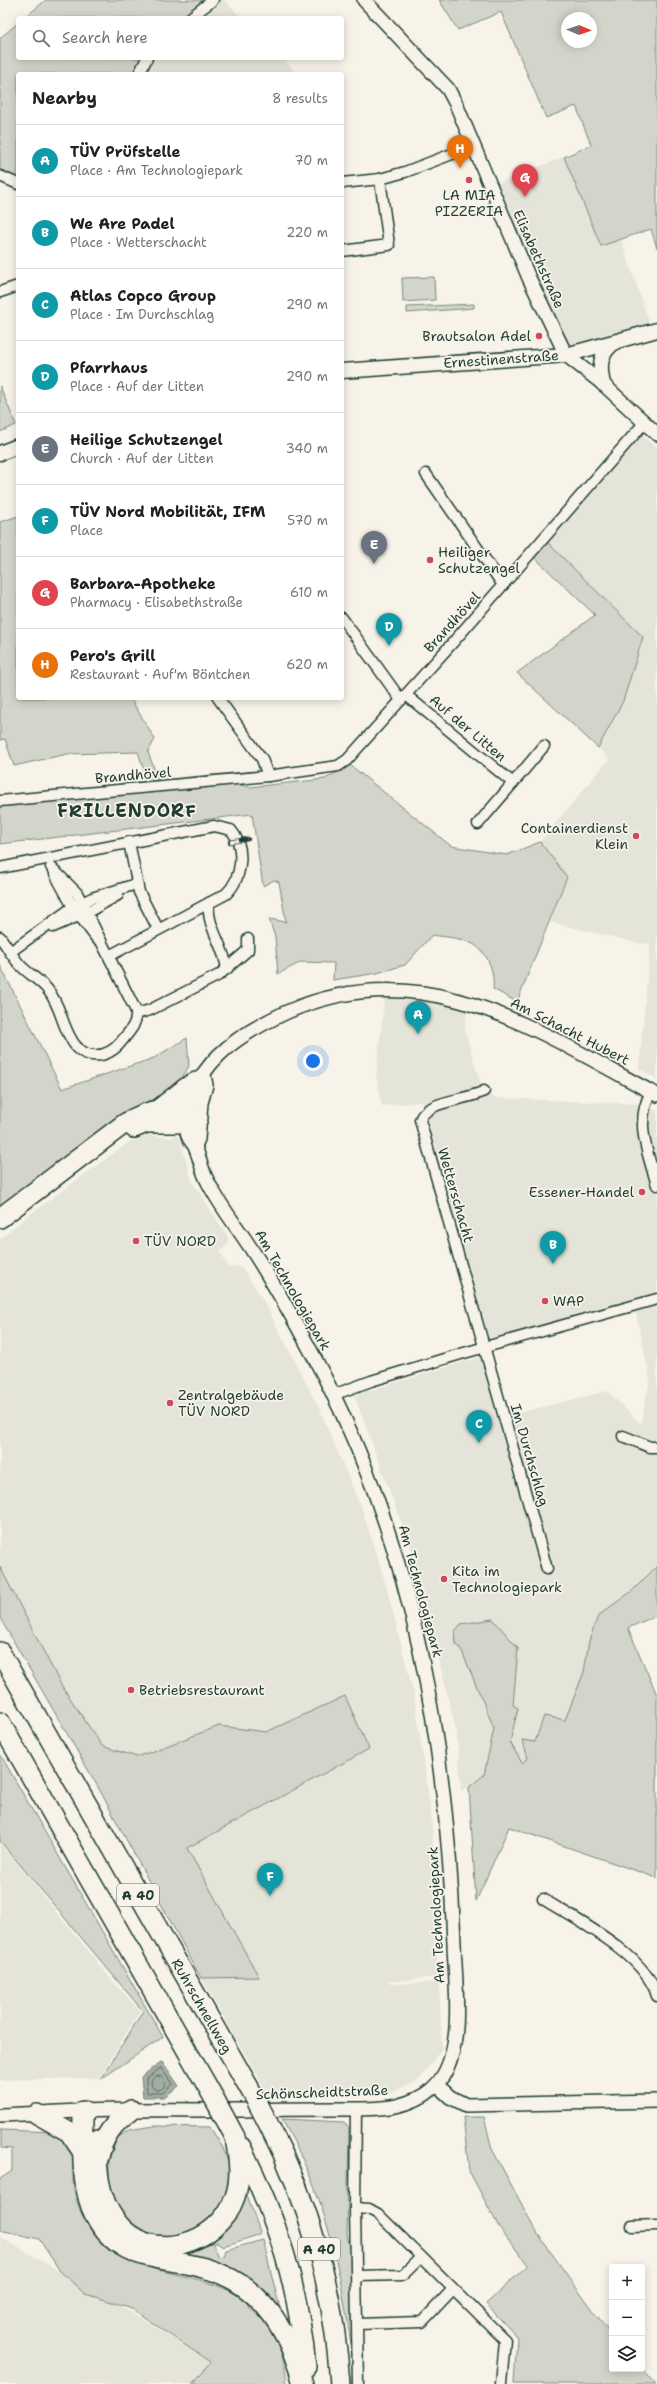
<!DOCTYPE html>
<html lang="en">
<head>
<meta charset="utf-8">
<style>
	:root { --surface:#fff; --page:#f2f2f2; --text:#202124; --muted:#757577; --line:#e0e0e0; --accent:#111827 }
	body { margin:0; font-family:"Shantell Sans",sans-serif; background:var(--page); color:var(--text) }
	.controls { position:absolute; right:12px; bottom:12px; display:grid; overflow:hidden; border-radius:4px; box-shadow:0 2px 10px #0003 }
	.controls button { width:36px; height:36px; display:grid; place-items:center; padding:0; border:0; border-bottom:1px solid var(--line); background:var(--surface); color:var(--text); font:20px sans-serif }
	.compass { position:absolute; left:561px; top:12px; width:36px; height:36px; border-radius:50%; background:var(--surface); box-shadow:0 2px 10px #0003; rotate:92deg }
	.you { position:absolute; left:313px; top:1061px; width:14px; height:14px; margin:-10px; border:3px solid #fff; border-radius:50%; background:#1a73e8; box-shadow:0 0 0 6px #1a73e833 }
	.badge { display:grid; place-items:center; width:26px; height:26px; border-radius:50%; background:var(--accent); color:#fff; font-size:13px; font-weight:700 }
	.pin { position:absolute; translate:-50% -33px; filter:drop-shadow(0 1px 2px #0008) }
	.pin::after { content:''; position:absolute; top:21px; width:14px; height:12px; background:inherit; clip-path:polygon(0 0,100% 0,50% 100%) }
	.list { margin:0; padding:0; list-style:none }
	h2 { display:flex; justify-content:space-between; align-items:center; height:52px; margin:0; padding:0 16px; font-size:17px }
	h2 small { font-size:13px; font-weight:400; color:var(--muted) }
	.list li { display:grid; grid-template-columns:26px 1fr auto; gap:12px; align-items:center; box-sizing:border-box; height:72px; padding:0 16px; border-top:1px solid var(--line) }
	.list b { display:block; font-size:15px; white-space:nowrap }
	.list p { margin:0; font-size:13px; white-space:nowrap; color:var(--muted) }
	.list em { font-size:13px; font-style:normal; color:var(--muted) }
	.icon { flex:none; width:22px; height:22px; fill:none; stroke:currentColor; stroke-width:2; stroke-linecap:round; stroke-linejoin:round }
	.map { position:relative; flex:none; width:657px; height:2384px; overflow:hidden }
	.search { position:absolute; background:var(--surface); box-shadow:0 2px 10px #0003; left:16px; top:16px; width:328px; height:44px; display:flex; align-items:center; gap:10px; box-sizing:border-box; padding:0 14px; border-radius:4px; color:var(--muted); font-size:15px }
	.panel { position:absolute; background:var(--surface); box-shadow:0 2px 10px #0003; left:16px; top:72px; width:328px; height:628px; border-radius:4px }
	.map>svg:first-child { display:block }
</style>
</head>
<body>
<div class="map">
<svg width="657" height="2384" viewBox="0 0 657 2384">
	<rect width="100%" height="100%" fill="#f7f3e8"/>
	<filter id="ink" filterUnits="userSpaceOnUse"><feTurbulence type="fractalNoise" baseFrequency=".025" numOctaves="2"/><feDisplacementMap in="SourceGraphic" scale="8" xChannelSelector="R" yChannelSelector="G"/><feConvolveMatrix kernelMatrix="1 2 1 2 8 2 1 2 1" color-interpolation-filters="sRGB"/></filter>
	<g filter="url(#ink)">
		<g fill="#e5e4d9">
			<path d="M214 0H224L242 18H196Z"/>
			<path d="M155 58H282L293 69V74H142Z"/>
			<path d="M564 157 601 246 621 239 651 328 563 352 489 187Z"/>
			<path d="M639 434 657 447V1079L639 1069 650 944 637 943 550 922 567 878 540 842 609 759 598 748 623 701 643 637 547 542Z"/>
			<path d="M385 995 471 1004 466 1016 465 1031 483 1091 494 1098 641 1104 657 1111V1565L632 1590 598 1616 589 1641 584 1672 571 1710 565 1721 544 1717 535 1743 523 1740 522 1745 528 1758 521 1764 510 1742 518 1708 513 1705 518 1648 493 1619 461 1624 455 1631 456 1644 461 1649 494 1728 484 1775 461 1791 457 1734 412 1551 354 1395 484 1356 510 1415 607 1391 641 1424 650 1379 636 1313 493 1351 457 1234 422 1102 382 1106 376 1076Z"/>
			<path d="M175 1134 179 1138 192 1181 228 1237V1244L220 1252 229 1268 236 1266 243 1269 262 1298 320 1410 363 1512 385 1582 414 1694 431 1812 437 1899V1977L388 1982 391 1984 439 1982 442 2048 419 2080 386 2095 269 2096 201 1978 259 1977 187 1848 368 1750 345 1696 266 1732 219 1726 137 1757 102 1746 60 1683 0 1567V1239L29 1215 129 1142 150 1135 173 1138Z"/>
			<path d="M0 1843 116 1985 140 2011 99 2078 0 2080Z"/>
			<path d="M0 2237 143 2319 210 2362 193 2384H0Z"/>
		</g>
		<g fill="#d3d5ca" stroke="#79897f" fill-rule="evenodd">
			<path d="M46 0H207L189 18H24Z"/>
			<path d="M439 0H657V248L651 229 601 246 564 157 591 145 576 106 546 118 501 12 458 30ZM567 18H591V42H567Z"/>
			<path d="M18 23V58H149L134 74H18V182L0 175V38Z"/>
			<path d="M434 277 435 300 403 302 402 278Z"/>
			<path d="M474 304V308L407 313V307Z"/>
			<path d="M0 386 16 425 0 432Z"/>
			<path d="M18 516V698H130L155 739 148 752 159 782H148L138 752 67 754 14 766 5 739 0 740V522Z"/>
			<path d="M547 542 643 637 623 701 598 748 517 673 595 615 534 557Z"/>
			<path d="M350 765 451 846 507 855 540 842 567 877 517 1002 493 989C495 969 486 947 466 941 455 937 443 937 432 935L405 965 377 973 333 980 334 963 301 962 278 974 275 937 269 919 286 922 279 882 274 880 263 886 252 814 0 844V806L231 783 250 787 325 779Z"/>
			<path d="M0 965 62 1089 154 1058 187 1038 189 1066 175 1090 125 1114 0 1206Z"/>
			<path d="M657 1566V1615L628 1628 657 1695V1878L509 1827 476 1901 469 1787 484 1775 494 1728 461 1649 456 1644 455 1631 461 1624 493 1619 518 1648 513 1705 518 1708 510 1742 522 1763 528 1758 522 1740 535 1742 544 1716 565 1720 584 1672 589 1641 598 1616 632 1591Z"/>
			<path d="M0 1567 60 1683 102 1746 137 1757 219 1726 266 1732 345 1696 369 1749 187 1848 259 1977 201 1978 98 1787 0 1618Z"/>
			<path d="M0 1754 163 2037 101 2079 143 2011 0 1841Z"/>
			<path d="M463 2117H484L492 2149 537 2233 593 2311 612 2334V2369L642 2368 656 2384H514L517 2337 486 2304 528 2265 499 2227 469 2171Z"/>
			<path d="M282 2119 344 2122 349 2129 347 2235 351 2251 356 2339 351 2344C344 2299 337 2255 323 2212 313 2179 298 2149 282 2119Z"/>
			<path d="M153 2126 210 2127 223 2148 230 2168 231 2188 220 2213 183 2238 146 2237 121 2219 109 2184V2160L117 2138 129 2130Z"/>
			<path d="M0 2130 56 2132C60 2137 68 2142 70 2147 75 2158 73 2169 73 2180 75 2209 90 2236 114 2252 151 2277 210 2273 244 2300 248 2304 250 2309 254 2312 257 2315 261 2317 264 2319 279 2335 285 2362 287 2384H193L210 2362 129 2307 85 2294 60 2271 39 2239 0 2230V2179L12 2171V2149L0 2148Z"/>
			<path d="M244 2186 260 2232 258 2235 223 2246 217 2242 213 2244 219 2257 224 2256 226 2250 263 2240 282 2317 269 2299 161 2255 182 2251Z"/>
		</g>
		<path fill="#a4ada3" stroke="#6f8077" d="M162 2061 179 2086 164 2097H143L141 2077Z"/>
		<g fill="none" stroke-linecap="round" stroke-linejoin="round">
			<g stroke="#546a60" stroke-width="1">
				<path d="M161 2068 172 2084 163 2093H147L146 2079Z"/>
				<circle cx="158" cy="2083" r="7"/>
			</g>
			<g stroke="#1f3d34" stroke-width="13">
				<g id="minor">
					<path d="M190 18 213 0"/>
					<path d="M139 74 147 58"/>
					<path d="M0 176 18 184"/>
					<path d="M342 183 380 179 405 172 473 146"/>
					<path d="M342 251 389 245 380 179"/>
					<path d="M0 292 18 286"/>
					<path d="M426 474 503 585"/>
					<path d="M342 618 401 700"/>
					<path d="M406 695 513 783 544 746"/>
					<path d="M218 698 262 759 268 776"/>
					<path d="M0 801 268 776 338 766 347 760 455 640 645 422"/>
					<path d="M478 824 513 783"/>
					<path d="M129 842 139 892 158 929"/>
					<path d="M0 868 214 826 231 830C246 847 242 879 226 894L109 956"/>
					<path d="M55 874 73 907 97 939"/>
					<path d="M209 903C206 926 224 945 227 969"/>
					<path d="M53 927 88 912 118 895"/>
					<path d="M0 937C7 946 13 958 21 966 30 975 41 981 48 990 60 1005 61 1021 70 1037 81 1060 105 1061 121 1042 128 1033 138 1024 136 1011L77 893 51 867"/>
					<path d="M10 952 73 907 92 898 136 884"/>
					<path d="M136 1014 150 1010 219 975 248 950V939"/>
					<path d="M484 1091C466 1101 427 1100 420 1120L547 1569"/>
					<path d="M651 1092C634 1122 648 1154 657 1185"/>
					<path d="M333 1395 371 1381 464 1353 657 1299"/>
					<path d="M623 1436 650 1447H657"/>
					<path d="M543 1899C578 1921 645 1954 657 1996"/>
					<path d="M356 2109 355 2208 358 2384"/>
					<path d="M355 2208 369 2209 378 2214 505 2340 501 2384"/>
					<path d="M632 2226 657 2225"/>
					<path d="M357 2276 403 2275 421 2257"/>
					<path d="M358 2324 422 2322 453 2289"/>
				</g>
			</g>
			<g stroke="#1f3d34" stroke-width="16">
				<g id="tertiary">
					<path d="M364 0 448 89 456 104 529 278 566 355 603 384 657 434"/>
					<path d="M195 1146 198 1139 201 1103 206 1085 204 1075"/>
					<path d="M437 2085 450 2097 466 2105 657 2101"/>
					<path d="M0 2115C27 2114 54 2112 81 2111 135 2109 190 2110 244 2110 274 2109 305 2109 335 2109 355 2109 376 2110 396 2106 409 2103 422 2098 432 2089 467 2059 455 1985 454 1943 447 1745 414 1551 323 1374 301 1332 278 1290 252 1250 238 1228 220 1206 208 1182 201 1170 200 1156 194 1145 192 1142 189 1139 188 1136 178 1109 201 1073 219 1055 238 1036 263 1023 287 1012 426 951 539 1032 657 1095"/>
				</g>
			</g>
			<g stroke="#1f3d34" stroke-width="17">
				<g id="secondary">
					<path d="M342 371 566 355 657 330"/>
					<path d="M603 384C599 366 599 354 615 342"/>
					<path d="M0 453 18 446"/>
				</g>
			</g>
			<g stroke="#1f3d34" stroke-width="22">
				<g id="motorway">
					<path d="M159 1109 187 1087 196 1082"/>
					<path d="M134 1128 146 1123H187L192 1121"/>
					<path d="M0 1218 124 1124C148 1109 172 1103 198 1118"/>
					<path d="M0 1652 255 2098"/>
					<path d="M0 1722 214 2098"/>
					<path d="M83 2111C83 2143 80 2177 91 2207 117 2271 171 2252 221 2274 267 2293 291 2338 303 2384"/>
					<path d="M37 2114 69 2132 84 2154"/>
					<path d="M268 2123C311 2207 334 2290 340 2384"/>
					<path d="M96 2140C97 2168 98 2198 116 2221 149 2265 218 2246 235 2197 242 2177 238 2157 235 2137"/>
					<path d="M241 2147C278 2220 298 2285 306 2367"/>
					<path d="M99 2157C103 2136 114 2123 131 2110"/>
				</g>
			</g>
			<use href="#minor" stroke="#f7f3e8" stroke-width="10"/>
			<use href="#tertiary" stroke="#f7f3e8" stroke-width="13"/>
			<use href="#secondary" stroke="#f7f3e8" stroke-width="14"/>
			<use href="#motorway" stroke="#f7f3e8" stroke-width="19"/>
			<g stroke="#1f3d34" stroke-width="4.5">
				<path id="rail" d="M230 842 248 839"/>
			</g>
			<use href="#rail" stroke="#f7f3e8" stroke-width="3" stroke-dasharray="9" stroke-linecap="butt"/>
			<g stroke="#1f3d34" stroke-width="22" stroke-linecap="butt">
				<g id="motorway-bridge">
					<path d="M214 2098 235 2137"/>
					<path d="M255 2098 268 2123"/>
				</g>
			</g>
			<use href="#motorway-bridge" stroke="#f7f3e8" stroke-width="19"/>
		</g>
	</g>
	<g fill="#d1495b" stroke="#f7f3e8" stroke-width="1.5">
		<circle cx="469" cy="180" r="4"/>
		<circle cx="539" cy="336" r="4"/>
		<circle cx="430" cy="560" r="4"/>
		<circle cx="636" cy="836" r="4"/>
		<circle cx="642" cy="1192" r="4"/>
		<circle cx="136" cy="1241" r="4"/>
		<circle cx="545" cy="1301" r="4"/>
		<circle cx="170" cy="1403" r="4"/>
		<circle cx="444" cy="1579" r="4"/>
		<circle cx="131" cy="1690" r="4"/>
	</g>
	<g text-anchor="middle" stroke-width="3.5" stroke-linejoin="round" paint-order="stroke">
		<g fill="#f7f3e8" stroke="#60746a" stroke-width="1">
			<rect x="117" y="1884" width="42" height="22" rx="3"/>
			<rect x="298" y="2238" width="42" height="22" rx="3"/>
		</g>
		<g font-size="13" font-weight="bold" fill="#1f3d34">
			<text x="138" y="1900">A 40</text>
			<text x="319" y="2254">A 40</text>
		</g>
		<g font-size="14" fill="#1f3d34" stroke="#f7f3e8" text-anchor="start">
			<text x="469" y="200" text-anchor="middle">LA MIA<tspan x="469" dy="16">PIZZERIA</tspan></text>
			<text x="531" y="341" text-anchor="end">Brautsalon Adel</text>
			<text x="438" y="557">Heiliger<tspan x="438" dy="16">Schutzengel</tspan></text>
			<text x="628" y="833" text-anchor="end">Containerdienst<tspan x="628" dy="16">Klein</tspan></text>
			<text x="634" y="1197" text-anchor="end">Essener-Handel</text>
			<text x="144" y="1246">TÜV NORD</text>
			<text x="553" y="1306">WAP</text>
			<text x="178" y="1400">Zentralgebäude<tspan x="178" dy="16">TÜV NORD</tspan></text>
			<text x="452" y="1576">Kita im<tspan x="452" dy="16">Technologiepark</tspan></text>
			<text x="139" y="1695">Betriebsrestaurant</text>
		</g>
		<g font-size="14" fill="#1f3d34" stroke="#f7f3e8">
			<text transform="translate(539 259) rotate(66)" y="5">Elisabethstraße</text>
			<text transform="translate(501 359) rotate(-4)" y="5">Ernestinenstraße</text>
			<text transform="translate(452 622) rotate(-48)" y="5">Brandhövel</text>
			<text transform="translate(468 728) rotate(40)" y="5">Auf der Litten</text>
			<text transform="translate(133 775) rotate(-5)" y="5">Brandhövel</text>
			<text transform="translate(570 1031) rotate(27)" y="5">Am Schacht Hubert</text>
			<text transform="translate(456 1195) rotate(74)" y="5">Wetterschacht</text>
			<text transform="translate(293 1290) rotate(60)" y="5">Am Technologiepark</text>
			<text transform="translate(530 1455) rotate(74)" y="5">Im Durchschlag</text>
			<text transform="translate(421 1591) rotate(75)" y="5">Am Technologiepark</text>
			<text transform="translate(436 1915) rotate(-93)" y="5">Am Technologiepark</text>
			<text transform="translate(202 2006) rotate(60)" y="5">Ruhrschnellweg</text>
			<text transform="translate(322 2092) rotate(-2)" y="5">Schönscheidtstraße</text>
		</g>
		<g font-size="18" font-weight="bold" letter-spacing="1" fill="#1f3d34" stroke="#f7f3e8">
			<text x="127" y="817">FRILLENDORF</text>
		</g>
	</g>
</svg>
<div class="controls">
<button>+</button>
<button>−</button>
<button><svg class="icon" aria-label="layers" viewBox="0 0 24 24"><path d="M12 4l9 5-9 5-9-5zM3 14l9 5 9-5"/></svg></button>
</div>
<svg class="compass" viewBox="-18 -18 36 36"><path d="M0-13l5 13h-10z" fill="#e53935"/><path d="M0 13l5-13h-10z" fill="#757577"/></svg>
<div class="you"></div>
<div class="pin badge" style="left:418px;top:1034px;background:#0f9aa8">A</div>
<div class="pin badge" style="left:553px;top:1264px;background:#0f9aa8">B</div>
<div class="pin badge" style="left:479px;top:1443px;background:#0f9aa8">C</div>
<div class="pin badge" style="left:389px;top:646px;background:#0f9aa8">D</div>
<div class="pin badge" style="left:374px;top:564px;background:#6b7280">E</div>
<div class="pin badge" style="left:270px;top:1896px;background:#0f9aa8">F</div>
<div class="pin badge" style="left:525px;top:197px;background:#e0444e">G</div>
<div class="pin badge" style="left:460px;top:168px;background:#e8710a">H</div>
<div class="search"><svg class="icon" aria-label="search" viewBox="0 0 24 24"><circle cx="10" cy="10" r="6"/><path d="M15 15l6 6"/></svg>Search here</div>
<section class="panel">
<h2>Nearby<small>8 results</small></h2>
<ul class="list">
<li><span class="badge" style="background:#0f9aa8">A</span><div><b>TÜV Prüfstelle</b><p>Place · Am Technologiepark</p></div><em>70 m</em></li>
<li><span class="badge" style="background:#0f9aa8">B</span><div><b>We Are Padel</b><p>Place · Wetterschacht</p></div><em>220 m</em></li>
<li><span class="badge" style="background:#0f9aa8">C</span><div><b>Atlas Copco Group</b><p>Place · Im Durchschlag</p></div><em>290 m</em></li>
<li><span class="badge" style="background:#0f9aa8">D</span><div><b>Pfarrhaus</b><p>Place · Auf der Litten</p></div><em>290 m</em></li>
<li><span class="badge" style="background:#6b7280">E</span><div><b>Heilige Schutzengel</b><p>Church · Auf der Litten</p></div><em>340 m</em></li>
<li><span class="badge" style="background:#0f9aa8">F</span><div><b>TÜV Nord Mobilität, IFM</b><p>Place</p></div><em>570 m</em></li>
<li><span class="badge" style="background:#e0444e">G</span><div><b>Barbara-Apotheke</b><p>Pharmacy · Elisabethstraße</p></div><em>610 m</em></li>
<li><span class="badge" style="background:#e8710a">H</span><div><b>Pero's Grill</b><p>Restaurant · Auf'm Böntchen</p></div><em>620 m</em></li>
</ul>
</section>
</div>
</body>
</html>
